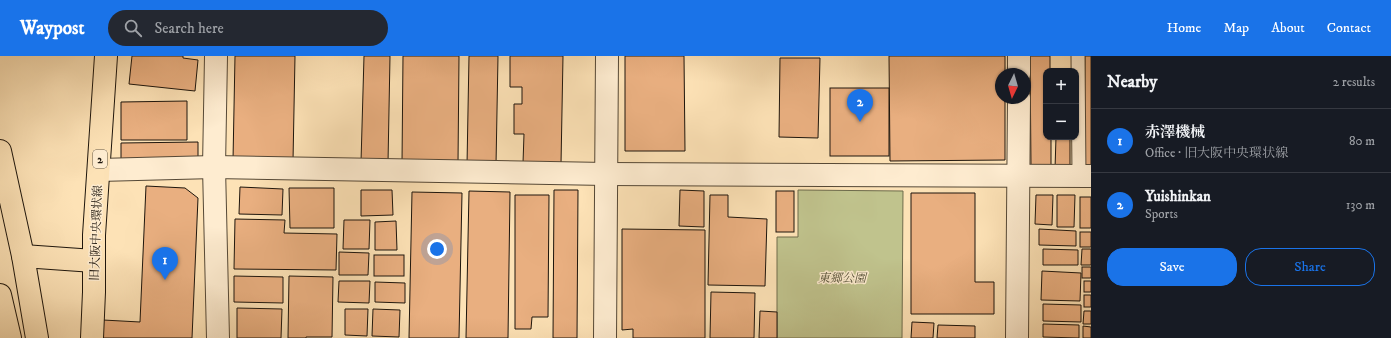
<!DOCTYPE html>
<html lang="en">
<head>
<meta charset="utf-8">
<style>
	:root { --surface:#171b24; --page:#242831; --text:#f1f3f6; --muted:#9ea1a6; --line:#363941; --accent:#1a73e8 }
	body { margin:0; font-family:"IM FELL DW Pica","Noto Serif JP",serif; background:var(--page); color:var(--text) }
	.controls { position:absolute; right:12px; top:12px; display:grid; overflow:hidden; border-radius:8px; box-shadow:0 1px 3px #0004 }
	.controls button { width:36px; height:36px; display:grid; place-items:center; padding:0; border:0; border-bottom:1px solid var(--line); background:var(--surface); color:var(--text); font:20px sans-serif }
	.compass { position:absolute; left:995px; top:12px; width:36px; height:36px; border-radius:50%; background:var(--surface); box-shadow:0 1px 3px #0004; rotate:185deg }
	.you { position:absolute; left:437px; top:193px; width:14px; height:14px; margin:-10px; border:3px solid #fff; border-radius:50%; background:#1a73e8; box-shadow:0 0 0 6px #1a73e833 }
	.badge { display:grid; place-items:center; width:26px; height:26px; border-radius:50%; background:var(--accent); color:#fff; font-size:13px; font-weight:700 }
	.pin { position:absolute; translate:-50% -33px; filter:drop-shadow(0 1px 2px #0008) }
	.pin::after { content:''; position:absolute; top:21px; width:14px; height:12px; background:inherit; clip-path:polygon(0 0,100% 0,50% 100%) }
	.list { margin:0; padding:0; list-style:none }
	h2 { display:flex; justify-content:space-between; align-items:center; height:52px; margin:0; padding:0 16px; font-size:17px }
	h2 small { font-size:13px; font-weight:400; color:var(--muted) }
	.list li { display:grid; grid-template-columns:26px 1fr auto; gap:12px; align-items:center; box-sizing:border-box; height:64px; padding:0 16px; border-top:1px solid var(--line) }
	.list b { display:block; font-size:15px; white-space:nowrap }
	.list p { margin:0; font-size:13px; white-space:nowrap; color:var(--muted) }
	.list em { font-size:13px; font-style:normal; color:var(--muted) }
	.actions { display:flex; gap:8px; padding:12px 16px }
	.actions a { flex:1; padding:9px 0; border:1px solid var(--accent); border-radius:16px; text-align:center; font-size:14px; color:var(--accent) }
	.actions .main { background:var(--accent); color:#fff }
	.icon { flex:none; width:22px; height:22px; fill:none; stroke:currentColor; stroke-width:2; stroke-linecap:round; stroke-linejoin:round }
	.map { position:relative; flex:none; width:1091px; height:282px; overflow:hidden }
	header { display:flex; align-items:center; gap:24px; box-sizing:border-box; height:56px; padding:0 20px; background:var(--accent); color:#fff }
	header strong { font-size:19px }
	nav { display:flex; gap:22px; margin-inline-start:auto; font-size:14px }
	.search { width:280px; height:36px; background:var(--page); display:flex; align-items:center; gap:10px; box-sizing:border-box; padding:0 14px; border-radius:22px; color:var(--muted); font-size:15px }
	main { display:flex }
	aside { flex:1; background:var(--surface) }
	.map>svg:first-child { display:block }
</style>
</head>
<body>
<header>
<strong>Waypost</strong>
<div class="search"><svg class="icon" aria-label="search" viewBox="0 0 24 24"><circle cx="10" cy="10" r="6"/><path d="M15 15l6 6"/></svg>Search here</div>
<nav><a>Home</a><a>Map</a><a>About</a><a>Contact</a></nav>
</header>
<main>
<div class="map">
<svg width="1091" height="282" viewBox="0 0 1091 282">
	<rect width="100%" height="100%" fill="#fde2b6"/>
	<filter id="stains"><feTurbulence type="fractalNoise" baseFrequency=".005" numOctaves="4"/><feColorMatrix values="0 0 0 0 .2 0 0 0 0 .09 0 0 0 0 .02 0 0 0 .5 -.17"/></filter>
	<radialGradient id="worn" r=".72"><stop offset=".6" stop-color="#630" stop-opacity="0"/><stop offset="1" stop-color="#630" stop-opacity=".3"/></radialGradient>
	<path fill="#c0c38d" stroke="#6e6c4c" d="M798 134 903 135 902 282H777V181H798Z"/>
	<g fill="#e9af80" stroke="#1d150c">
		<path d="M132 0H183V2L198 4 195 35 129 28Z"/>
		<path d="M235 0H295L293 105 233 104Z"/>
		<path d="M364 0H390L388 107 361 106Z"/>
		<path d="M403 0H459L458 107H402Z"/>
		<path d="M469 0H498L496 109H467Z"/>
		<path d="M510 0H563L561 108 523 107 524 78H514V48H522V31H510Z"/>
		<path d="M625 0H684L685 95H625Z"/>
		<path d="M889 0H1005V18H1001V42H1005V104L890 105Z"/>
		<path d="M1030 0H1050V15H1046V81H1051V113L1031 112Z"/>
		<path d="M1085 0H1091V111H1084Z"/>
		<path d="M780 2H820L818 82 779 81Z"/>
		<rect x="830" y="32" width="59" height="68"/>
		<path d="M187 45V84H121V46Z"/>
		<path d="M1056 81H1070V113H1055Z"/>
		<path d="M198 86V106H121V87Z"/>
		<path d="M146 130 185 132 198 142 192 282H102L103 264 140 266Z"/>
		<path d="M240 131 283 133 282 159 239 158Z"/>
		<path d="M289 132H334V172H290Z"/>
		<path d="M361 134H392L393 159 361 160Z"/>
		<path d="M554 134H578L577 282H553Z"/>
		<path d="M680 134 704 135V171L679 170Z"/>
		<path d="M469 135 510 136 508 282H466Z"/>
		<rect x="776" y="135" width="18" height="41"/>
		<path d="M412 136 462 137 459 282H409Z"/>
		<path d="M911 137H975V226H994V258H911Z"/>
		<path d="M515 139H549L548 261H532L531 273H515Z"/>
		<path d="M710 139H728V161L767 163 765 230 708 229Z"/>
		<path d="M1036 139H1053L1052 169 1035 168Z"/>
		<path d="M1057 139H1075L1074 171H1057Z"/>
		<rect x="1080" y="141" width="11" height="31"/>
		<path d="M235 163 285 164 284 177 337 178 336 214 234 213Z"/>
		<path d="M344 164H370L369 193H343Z"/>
		<path d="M396 165 397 194H375V166Z"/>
		<path d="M622 173 705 174V282H633V273L622 274Z"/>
		<path d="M1039 173 1076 175V190L1039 189Z"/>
		<rect x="1080" y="176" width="11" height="15"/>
		<path d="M1043 193 1078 194V209H1043Z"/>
		<path d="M1082 193H1091V209H1081Z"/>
		<path d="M339 196 369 197 368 219H339Z"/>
		<rect x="374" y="199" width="30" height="21"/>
		<rect x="1082" y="211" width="9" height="11"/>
		<path d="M1042 215 1081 217 1080 245 1041 244Z"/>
		<path d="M234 220 283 221V247L234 246Z"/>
		<path d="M289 220 333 221 332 281H306V282H288Z"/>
		<path d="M339 225H370L369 247 338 246Z"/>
		<rect x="1084" y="225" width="7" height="11"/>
		<path d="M375 226 405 227V247L375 246Z"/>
		<path d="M711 236 755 237 754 282H710Z"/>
		<rect x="1084" y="239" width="7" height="12"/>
		<path d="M1043 248 1081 249V266L1043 265Z"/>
		<path d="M237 252 282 253 281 282H237Z"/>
		<path d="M345 253H368L367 280 345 279Z"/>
		<path d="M373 253 400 254 399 281 372 280Z"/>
		<path d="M760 255 777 256V282H759Z"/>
		<path d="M1084 255H1091V268H1083Z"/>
		<path d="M912 266 934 267 933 282H911Z"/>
		<path d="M1043 268 1079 269V282L1043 281Z"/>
		<path d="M938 269 975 270V282H937Z"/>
		<path d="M1083 270 1091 271V282H1083Z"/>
	</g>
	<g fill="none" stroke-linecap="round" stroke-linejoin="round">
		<g stroke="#554836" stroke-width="15">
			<path id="lane" d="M1078 0 1079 120"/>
		</g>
		<g stroke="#554836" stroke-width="24">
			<g id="street">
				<path d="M216 0 214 111 218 282"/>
				<path d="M1019 18V0"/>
				<path d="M99 114 214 111 606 118 1091 120"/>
				<path d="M605 282 607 0"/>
				<path d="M1017 282 1019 42"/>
			</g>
		</g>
		<g stroke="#1d150c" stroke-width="24">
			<g id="primary">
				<path d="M0 95 23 200 37 282"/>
				<path d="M23 200 94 205"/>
				<path d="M0 239 10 282"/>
				<path d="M92 282 94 236V179L106 0"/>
			</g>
		</g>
		<use href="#lane" stroke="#feecd0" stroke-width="13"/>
		<use href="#street" stroke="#feecd0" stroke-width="22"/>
		<use href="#primary" stroke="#fde2b6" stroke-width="22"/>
	</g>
	<g text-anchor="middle" stroke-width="3" stroke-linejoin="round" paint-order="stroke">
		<rect fill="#feecd0" stroke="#605647" stroke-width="1" x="93" y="94" width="14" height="18" rx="3"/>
		<g font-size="11" font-weight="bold" fill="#1d150c">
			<text x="100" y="107">2</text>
		</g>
		<g font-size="12" fill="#1d150c" stroke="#feecd0">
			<text transform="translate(96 177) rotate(-88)" y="4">旧大阪中央環状線</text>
		</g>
		<g font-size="12" font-style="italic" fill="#565239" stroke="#feecd0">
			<text x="842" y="226">東郷公園</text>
		</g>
	</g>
	<rect width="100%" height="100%" filter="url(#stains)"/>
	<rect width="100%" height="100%" fill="url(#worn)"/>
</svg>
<div class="controls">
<button>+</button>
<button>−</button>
</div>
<svg class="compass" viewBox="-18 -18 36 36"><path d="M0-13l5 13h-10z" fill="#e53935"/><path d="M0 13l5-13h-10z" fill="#9ea1a6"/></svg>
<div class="you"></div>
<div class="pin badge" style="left:165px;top:224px">1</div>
<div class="pin badge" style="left:860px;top:66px">2</div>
</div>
<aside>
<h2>Nearby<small>2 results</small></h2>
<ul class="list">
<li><span class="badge">1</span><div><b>赤澤機械</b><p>Office · 旧大阪中央環状線</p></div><em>80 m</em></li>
<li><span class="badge">2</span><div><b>Yuishinkan</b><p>Sports</p></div><em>130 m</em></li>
</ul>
<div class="actions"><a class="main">Save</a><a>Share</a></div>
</aside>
</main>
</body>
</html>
